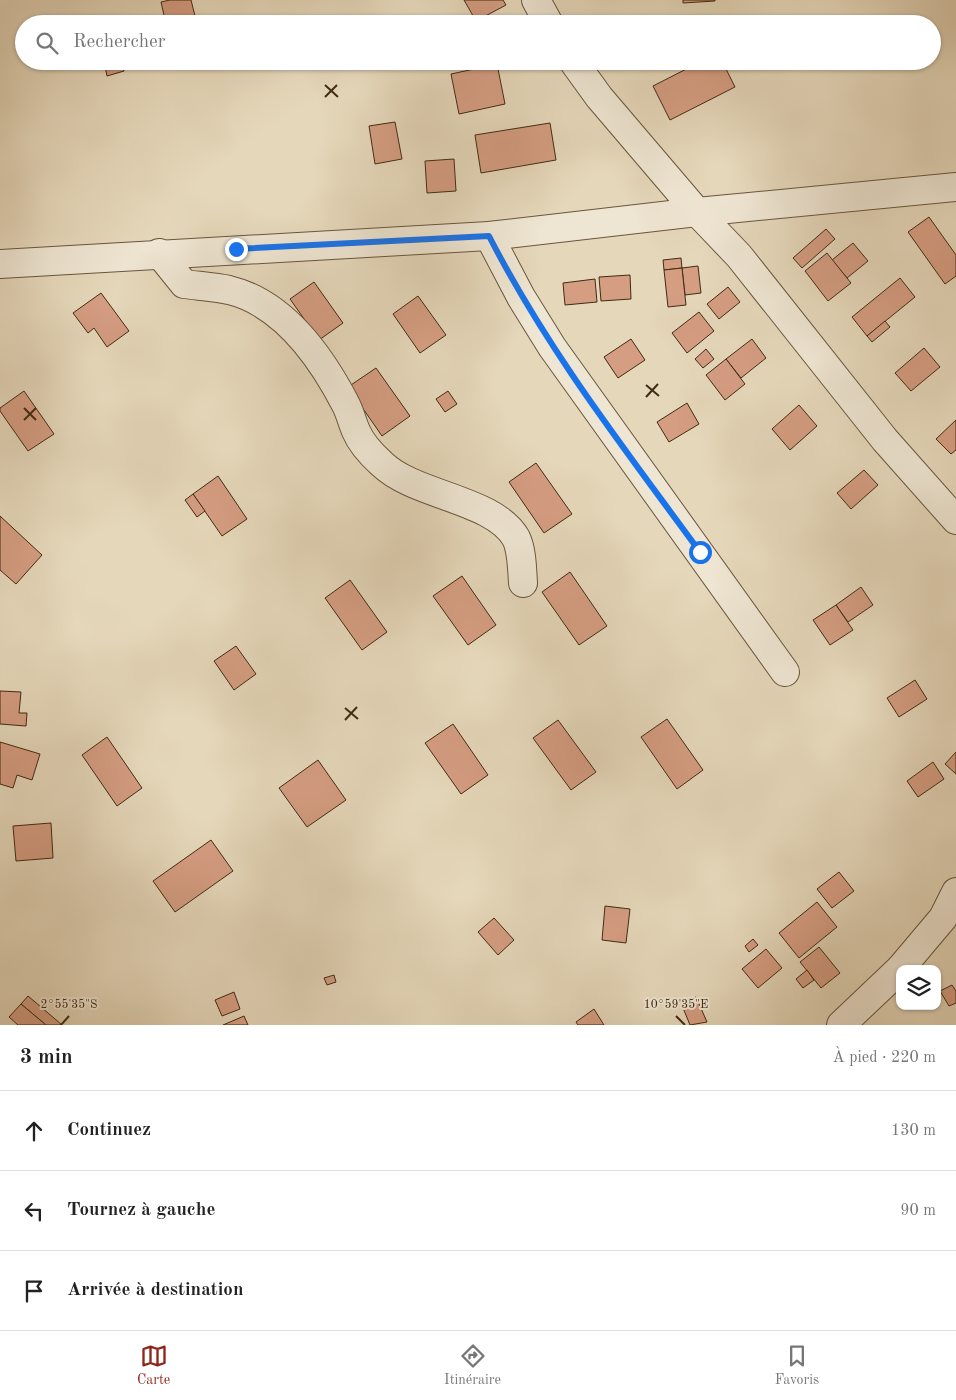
<!DOCTYPE html>
<html lang="fr">
<head>
<meta charset="utf-8">
<style>
	:root { --surface:#fff; --page:#f6f6f6; --text:#222; --muted:#767676; --line:#e0e0e0; --accent:#8f2418 }
	body { margin:0; font-family:"Old Standard TT",serif; background:var(--page); color:var(--text) }
	.controls { position:absolute; right:15px; bottom:15px; display:grid; overflow:hidden; border-radius:10px; box-shadow:0 1px 4px #0004 }
	.controls button { width:45px; height:45px; display:grid; place-items:center; padding:0; border:0; border-bottom:1px solid var(--line); background:var(--surface); color:var(--text); font:25px sans-serif }
	.stop { position:absolute; width:15px; height:15px; margin:-11px; border:4px solid #1a73e8; border-radius:50%; background:#fff }
	.stop.end { background:#1a73e8; border-color:#fff; box-shadow:0 1px 5px #0008 }
	.list { margin:0; padding:0; list-style:none }
	h2 { display:flex; justify-content:space-between; align-items:center; height:65px; margin:0; padding:0 20px; font-size:21px }
	h2 small { font-size:16px; font-weight:400; color:var(--muted) }
	.list li { display:grid; grid-template-columns:32px 1fr auto; gap:15px; align-items:center; box-sizing:border-box; height:80px; padding:0 20px; border-top:1px solid var(--line) }
	.list b { display:block; font-size:19px; white-space:nowrap }
	.list em { font-size:16px; font-style:normal; color:var(--muted) }
	.icon { flex:none; width:28px; height:28px; fill:none; stroke:currentColor; stroke-width:2; stroke-linecap:round; stroke-linejoin:round }
	.map { position:relative; flex:none; width:956px; height:1025px; overflow:hidden }
	.search { position:absolute; background:var(--surface); box-shadow:0 1px 4px #0004; left:15px; right:15px; top:15px; height:55px; display:flex; align-items:center; gap:12px; box-sizing:border-box; padding:0 18px; border-radius:28px; color:var(--muted); font-size:19px }
	.sheet { height:305px; background:var(--surface) }
	nav { display:flex; justify-content:space-around; align-items:center; box-sizing:border-box; height:70px; border-top:1px solid var(--line); background:var(--surface); font-size:14px; color:var(--muted) }
	nav a { display:grid; justify-items:center; gap:2px }
	nav .on { color:var(--accent) }
	.map>svg:first-child { display:block }
</style>
</head>
<body>
<div class="map">
<svg width="956" height="1025" viewBox="0 0 956 1025">
	<rect width="100%" height="100%" fill="#e5d7ba"/>
	<filter id="stains"><feTurbulence type="fractalNoise" baseFrequency=".004" numOctaves="4"/><feColorMatrix values="0 0 0 0 .2 0 0 0 0 .09 0 0 0 0 .02 0 0 0 .5 -.17"/></filter>
	<radialGradient id="worn" r=".72"><stop offset=".6" stop-color="#630" stop-opacity="0"/><stop offset="1" stop-color="#630" stop-opacity=".3"/></radialGradient>
	<g fill="#d59d82" stroke="#402b13">
		<path d="M170 0H191L197 24H166L161 2Z"/>
		<path d="M464 0H503L506 5 476 21Z"/>
		<path d="M683 0H715V1L683 3Z"/>
		<path d="M104 61H121L124 71 107 76Z"/>
		<path d="M702 61H722L735 87 670 120 653 86Z"/>
		<path d="M497 64 505 104 459 114 451 74Z"/>
		<path d="M395 122 402 159 375 164 369 126Z"/>
		<path d="M550 123 556 160 481 173 475 135Z"/>
		<path d="M454 159 456 191 427 193 425 161Z"/>
		<path d="M929 217 956 255V276L945 284 908 232Z"/>
		<path d="M826 229 835 239 802 268 793 258Z"/>
		<path d="M853 243 868 261 847 278 832 260Z"/>
		<path d="M827 253 851 283 828 301 805 271Z"/>
		<path d="M681 258 682 268 664 270 663 260Z"/>
		<path d="M698 266 701 293 685 295 682 268Z"/>
		<path d="M682 268 686 305 668 307 664 270Z"/>
		<path d="M630 275 631 299 601 301 599 277Z"/>
		<path d="M900 278 915 297 867 336 852 317Z"/>
		<path d="M595 279 597 302 565 305 563 283Z"/>
		<path d="M314 282 343 323 319 340 290 299Z"/>
		<path d="M728 287 740 302 719 319 707 304Z"/>
		<path d="M101 293 129 331 107 347 94 328 88 333 73 313Z"/>
		<path d="M418 296 446 335 420 353 393 314Z"/>
		<path d="M699 312 714 331 687 353 672 333Z"/>
		<path d="M885 321 890 327 872 342 867 336Z"/>
		<path d="M631 339 645 360 618 378 604 357Z"/>
		<path d="M752 339 766 358 741 378 726 359Z"/>
		<path d="M924 348 940 367 911 391 895 373Z"/>
		<path d="M706 349 714 359 703 368 695 359Z"/>
		<path d="M726 359 745 384 725 400 706 375Z"/>
		<path d="M376 368 410 416 382 436 348 387Z"/>
		<path d="M24 391 54 434 28 451 0 411V408Z"/>
		<path d="M448 391 457 404 445 412 436 399Z"/>
		<path d="M687 403 699 424 669 442 657 422Z"/>
		<path d="M799 405 817 426 790 450 772 429Z"/>
		<path d="M956 420V450L951 454 936 439Z"/>
		<path d="M536 463 572 514 544 533 509 482Z"/>
		<path d="M864 470 878 485 851 509 837 493Z"/>
		<path d="M218 476 247 519 222 536 193 494Z"/>
		<path d="M193 494 205 511 197 517 185 500Z"/>
		<path d="M0 516 42 555 16 584 0 570Z"/>
		<path d="M570 572 607 626 579 645 542 592Z"/>
		<path d="M462 576 496 625 468 645 433 596Z"/>
		<path d="M350 580 387 632 362 650 325 598Z"/>
		<path d="M861 587 873 605 848 622 836 605Z"/>
		<path d="M836 605 853 630 830 645 813 620Z"/>
		<path d="M236 646 256 674 234 690 214 661Z"/>
		<path d="M915 680 927 699 899 717 887 698Z"/>
		<path d="M0 691 21 692 19 713H27L26 726 0 724Z"/>
		<path d="M667 719 703 770 677 789 641 737Z"/>
		<path d="M558 720 596 772 571 790 533 738Z"/>
		<path d="M453 724 488 775 461 794 425 743Z"/>
		<path d="M107 737 142 788 117 806 82 755Z"/>
		<path d="M0 742 40 754 32 780 17 775 13 788 0 784Z"/>
		<path d="M956 752V774L945 764Z"/>
		<path d="M318 760 346 800 307 827 279 788Z"/>
		<path d="M933 762 944 779 918 797 907 781Z"/>
		<path d="M51 823 53 858 16 861 13 826Z"/>
		<path d="M211 840 233 871 175 912 153 881Z"/>
		<path d="M839 872 854 891 832 908 817 889Z"/>
		<path d="M817 902 837 927 799 958 779 933Z"/>
		<path d="M605 906 630 909 626 943 602 940Z"/>
		<path d="M494 918 514 940 498 955 478 932Z"/>
		<path d="M753 939 758 945 749 952 745 946Z"/>
		<path d="M819 947 840 973 821 988 800 962Z"/>
		<path d="M766 949 782 968 758 988 742 969Z"/>
		<path d="M807 970 814 980 803 988 796 979Z"/>
		<path d="M334 975 336 982 327 985 324 978Z"/>
		<path d="M952 985 956 991V1003L949 1006 940 991Z"/>
		<path d="M234 992 240 1009 222 1016 215 1000Z"/>
		<path d="M28 996 61 1024 60 1025H46L21 1004Z"/>
		<path d="M696 997 707 1022 690 1025 681 1003Z"/>
		<path d="M21 1004 46 1025H18L9 1017Z"/>
		<path d="M594 1009 604 1025H578L576 1022Z"/>
		<path d="M244 1016 248 1025H223Z"/>
	</g>
	<g fill="none" stroke-linecap="round" stroke-linejoin="round">
		<g stroke="#69563d" stroke-width="30">
			<g id="minor">
				<path d="M536 0 549 24"/>
				<path d="M573 61 599 97 697 212 739 256 885 440 956 520"/>
				<path d="M489 236 521 297 552 347 785 672"/>
				<path d="M159 253 184 284C199 286 215 287 229 290 283 303 321 357 345 403 350 412 352 422 356 431 361 443 372 455 382 464 415 496 494 499 516 538 522 550 522 569 523 583"/>
				<path d="M0 264 489 236 697 212 956 187"/>
				<path d="M900 969 943 918 956 892"/>
				<path d="M841 1025 900 969"/>
			</g>
		</g>
		<use href="#minor" stroke="#eee5d2" stroke-width="28"/>
	</g>
	<g fill="none" stroke-linecap="round" stroke-linejoin="round">
		<path stroke="#1a73e8" stroke-width="6" d="M236 249 489 236C548 351 624 448 700 552"/>
	</g>
	<path fill="none" stroke="#402b13" stroke-width="2" d="M325 85 338 97M325 97 337 85M646 385 659 396M646 397 658 384M24 408 36 420M24 420 36 408M345 708 358 719M345 720 357 707M676 1016 685 1025M61 1025 69 1016"/>
	<g font-size="12" text-anchor="middle" fill="#402b13" stroke="#eee5d2" stroke-width="4" stroke-linejoin="round" paint-order="stroke">
		<text x="69" y="1008">2°55'35"S</text>
		<text x="676" y="1008">10°59'35"E</text>
	</g>
	<rect width="100%" height="100%" filter="url(#stains)"/>
	<rect width="100%" height="100%" fill="url(#worn)"/>
</svg>
<div class="controls">
<button><svg class="icon" aria-label="layers" viewBox="0 0 24 24"><path d="M12 4l9 5-9 5-9-5zM3 14l9 5 9-5"/></svg></button>
</div>
<div class="stop" style="left:700px;top:552px"></div>
<div class="stop end" style="left:236px;top:249px"></div>
<div class="search"><svg class="icon" aria-label="search" viewBox="0 0 24 24"><circle cx="10" cy="10" r="6"/><path d="M15 15l6 6"/></svg>Rechercher</div>
</div>
<section class="sheet">
<h2>3 min<small>À pied · 220 m</small></h2>
<ul class="list">
<li><svg class="icon" aria-label="ahead" viewBox="0 0 24 24"><path d="M12 20V5M6 11l6-6 6 6"/></svg><div><b>Continuez</b></div><em>130 m</em></li>
<li><svg class="icon" aria-label="left" viewBox="0 0 24 24"><path d="M17 20v-9H6M10 6l-5 5 5 5"/></svg><div><b>Tournez à gauche</b></div><em>90 m</em></li>
<li><svg class="icon" aria-label="arrive" viewBox="0 0 24 24"><path d="M6 21V4h12l-3 4 3 4H6"/></svg><div><b>Arrivée à destination</b></div></li>
</ul>
</section>
<nav>
<a class="on"><svg class="icon" aria-label="map" viewBox="0 0 24 24"><path d="M3 6l6-2 6 2 6-2v14l-6 2-6-2-6 2zM9 4v14M15 6v14"/></svg>Carte</a>
<a><svg class="icon" aria-label="directions" viewBox="0 0 24 24"><path d="M12 3l9 9-9 9-9-9zM9 14v-3h6M13 9l2 2-2 2"/></svg>Itinéraire</a>
<a><svg class="icon" aria-label="saved" viewBox="0 0 24 24"><path d="M7 4h10v16l-5-4-5 4z"/></svg>Favoris</a>
</nav>
</body>
</html>
